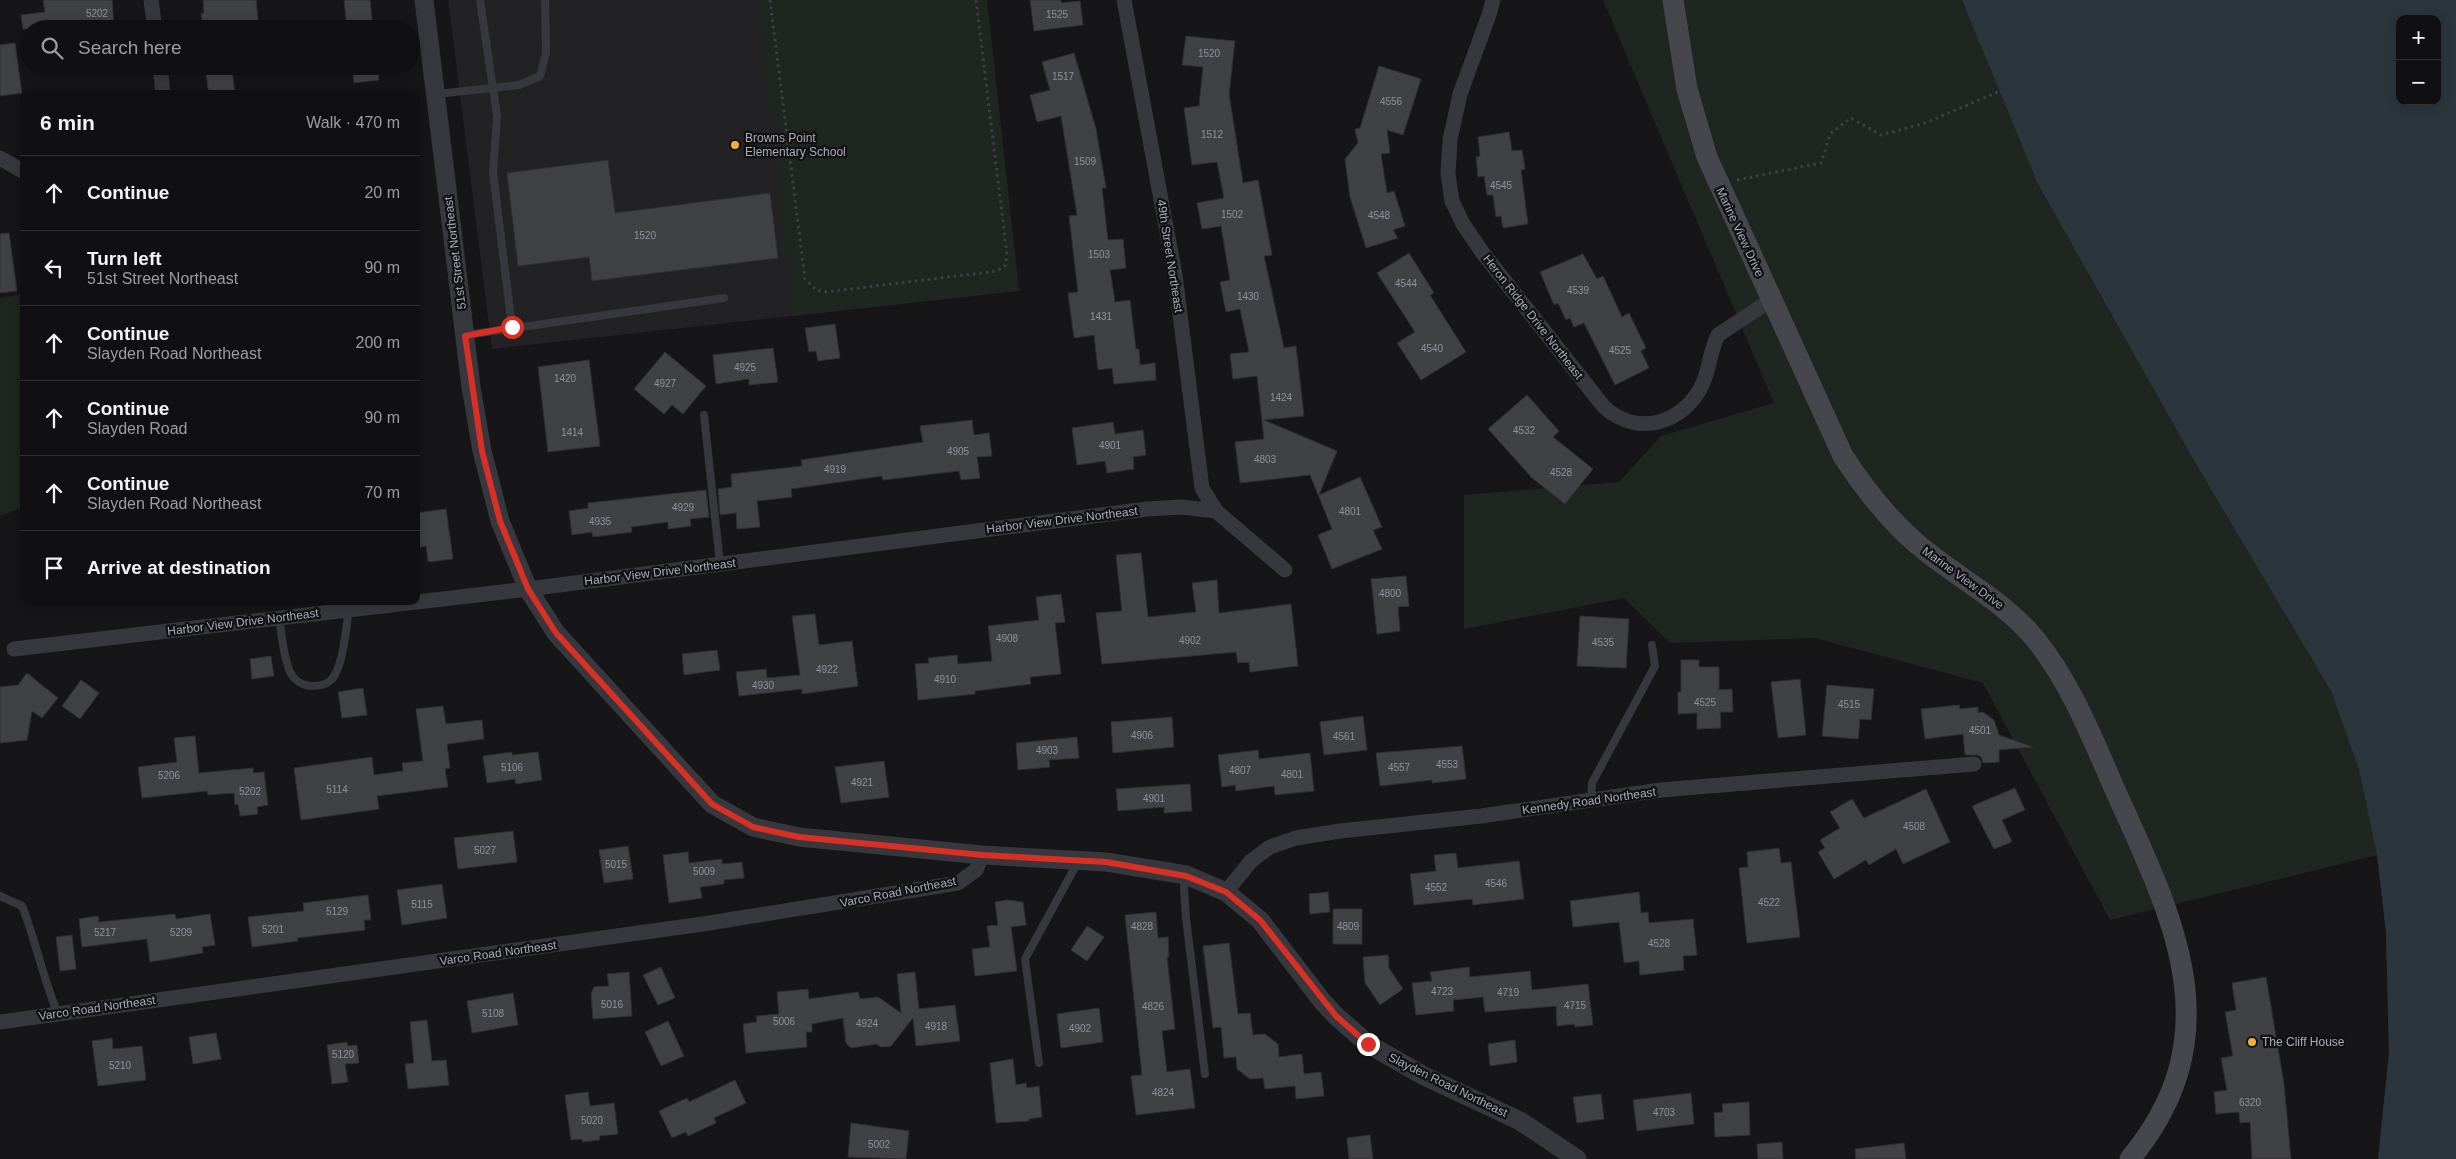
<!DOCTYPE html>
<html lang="en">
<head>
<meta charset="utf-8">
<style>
	:root { --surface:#101012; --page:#1e1e20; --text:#f1f3f6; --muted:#9c9d9f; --line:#303032 }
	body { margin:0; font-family:Arial,sans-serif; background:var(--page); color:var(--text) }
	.controls { position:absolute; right:15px; top:15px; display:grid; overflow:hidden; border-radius:10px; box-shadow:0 2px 12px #0003 }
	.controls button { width:45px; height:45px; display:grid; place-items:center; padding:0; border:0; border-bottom:1px solid var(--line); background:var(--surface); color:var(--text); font:25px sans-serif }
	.stop { position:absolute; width:15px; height:15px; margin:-11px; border:4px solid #d93025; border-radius:50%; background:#fff }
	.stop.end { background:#d93025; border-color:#fff; box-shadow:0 1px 5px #0008 }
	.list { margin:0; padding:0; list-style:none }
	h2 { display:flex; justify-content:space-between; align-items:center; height:65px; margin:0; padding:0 20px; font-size:21px }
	h2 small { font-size:16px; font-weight:400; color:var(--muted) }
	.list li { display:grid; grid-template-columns:32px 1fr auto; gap:15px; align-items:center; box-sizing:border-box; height:75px; padding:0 20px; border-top:1px solid var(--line) }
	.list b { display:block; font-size:19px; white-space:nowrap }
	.list p { margin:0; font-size:16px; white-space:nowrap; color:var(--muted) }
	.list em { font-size:16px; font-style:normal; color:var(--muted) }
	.icon { flex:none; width:28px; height:28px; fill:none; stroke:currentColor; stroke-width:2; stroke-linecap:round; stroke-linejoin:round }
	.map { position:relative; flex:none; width:2456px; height:1159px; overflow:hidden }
	.search { position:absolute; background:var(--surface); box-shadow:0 2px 12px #0003; left:20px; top:20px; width:400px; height:55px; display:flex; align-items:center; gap:12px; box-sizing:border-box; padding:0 18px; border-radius:28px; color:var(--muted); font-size:19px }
	.panel { position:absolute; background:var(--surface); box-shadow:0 2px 12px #0003; left:20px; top:90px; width:400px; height:515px; border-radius:10px }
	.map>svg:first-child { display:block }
</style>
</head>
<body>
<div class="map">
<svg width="2456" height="1159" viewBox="0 0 2456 1159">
	<rect width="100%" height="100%" fill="#161618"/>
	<path fill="#222225" d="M448 0H987L1019 291 492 349Z"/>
	<g fill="#1e261f">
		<path d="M757 0H987L1019 291 793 316Z"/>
		<path d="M1603 0H2060L2456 774V1159H2378L2389 1053 2386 932 2377 855 2110 920 1983 683 1815 638 1670 643 1624 598 1464 629V495L1619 482 1661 436 1774 403Z"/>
		<path d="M24 294V507L0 516V298Z"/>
	</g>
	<path fill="#2c353c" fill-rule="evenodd" d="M1962 0H2456V1159H2378L2389 1053 2386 932 2377 855 2359 769 2331 691 2196 464 2038 184ZM2400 19H2437V101H2400Z"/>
	<g fill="#404145" stroke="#303034">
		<path d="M43 0H112L114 26 89 29H23L21 15 45 12Z"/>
		<path d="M203 0H256L259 29H203L201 13H204Z"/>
		<path d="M344 0H370L373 29H347Z"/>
		<path d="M1030 0H1061V3L1080 1 1083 25 1034 31Z"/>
		<path d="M1186 36 1235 41 1229 94 1243 183 1258 180 1272 255 1264 256 1284 348 1296 346 1304 416 1264 420 1337 451 1319 495 1360 477 1382 527 1373 530 1382 549 1332 569 1318 535 1332 529 1310 475 1240 483 1235 442 1264 439 1257 376 1233 379 1230 354 1249 352 1240 309 1226 312 1220 282 1230 280 1221 226 1202 229 1197 203 1224 198 1217 162 1192 165 1184 108 1199 106 1203 67 1182 65Z"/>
		<path d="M15 43 22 93 0 96V45Z"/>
		<path d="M1074 53 1096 129 1106 188H1102L1108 240 1123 239 1126 268 1110 270 1115 302 1130 300 1136 349H1139L1140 365 1155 363 1156 380 1114 384 1112 368 1098 370 1094 335 1074 338 1068 293 1078 292 1069 216 1077 215 1061 116 1037 122 1030 95 1050 90 1042 62Z"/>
		<path d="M352 66H377L379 80 354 83Z"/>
		<path d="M1379 66 1421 79 1403 135 1387 130 1390 153 1381 154 1387 193 1394 191 1405 226 1393 230 1398 238 1366 248 1350 197 1345 159 1358 143 1355 129 1360 128Z"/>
		<path d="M232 70 235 94H209L206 73Z"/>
		<path d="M1509 132 1512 151 1522 150 1525 169 1521 170 1528 224 1503 228 1501 216 1496 217 1493 195H1487L1484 176 1478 177 1476 157 1480 156 1478 137Z"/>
		<path d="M608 160 615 213 770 193 778 258 592 281 589 257 518 266 507 173Z"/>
		<path d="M9 233 17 291 0 293V234Z"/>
		<path d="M1409 253 1434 293 1430 295 1466 352 1421 380 1397 343 1415 332 1377 273Z"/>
		<path d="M1583 254 1597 279 1603 276 1622 317 1629 313 1646 348 1641 351 1649 368 1615 385 1584 323 1574 327 1570 318 1566 320 1558 303 1554 305 1540 272Z"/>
		<path d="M835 324 840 358 818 361 816 351 809 352 805 328Z"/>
		<path d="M773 348 778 382 749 385V379L716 384 713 355Z"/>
		<path d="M665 352 706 386 683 414 672 405 664 414 634 389Z"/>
		<path d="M589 360 600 446 548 452 538 367Z"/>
		<path d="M1527 395 1559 431 1553 437 1593 469 1565 504 1532 478 1488 429Z"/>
		<path d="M972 420 974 435 989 433 992 456 977 457 980 478 961 480 959 471 883 480 882 476 791 489 792 497 757 501 760 527 737 529 736 513 720 515 718 489 732 487 731 474 802 466 801 460 923 442 920 426Z"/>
		<path d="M1113 422 1115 434 1143 430 1146 455 1133 457 1134 469 1107 473 1105 461 1077 465 1072 428Z"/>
		<path d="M706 490 709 517 690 519 691 526 668 529V522L631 527 632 532 593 537 592 532 572 535 569 511 588 508V503Z"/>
		<path d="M446 509 453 559 428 562 426 546 416 548V513Z"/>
		<path d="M1141 553 1148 617 1196 612 1192 583 1217 580 1219 613 1291 604 1298 666 1250 672 1249 662 1238 663 1236 652 1102 664 1096 613 1122 611 1116 555Z"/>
		<path d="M1406 576 1409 606 1398 607 1400 631 1377 634 1371 579Z"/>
		<path d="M1061 594 1065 622 1055 623 1061 674 1030 677 1031 684 975 691V694L918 700 915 664 929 663 928 658 957 655 958 664 992 661 988 626 1039 620 1036 597Z"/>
		<path d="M815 614 819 645 852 641 858 686 802 694V689L739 696 736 672 766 669 767 678 800 675 792 616Z"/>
		<path d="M1580 616 1629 619 1626 668 1577 666Z"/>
		<path d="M717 650 720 670 684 675 682 654Z"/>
		<path d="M271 656 274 676 252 679 250 659Z"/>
		<path d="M1681 660H1699V667H1719V690L1732 689 1733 712H1720L1721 728 1697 729V713L1678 714V692H1681Z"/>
		<path d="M27 673 58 698 42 718 32 711 27 740 0 743V687L18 685Z"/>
		<path d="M1800 679 1806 735 1778 738 1771 682Z"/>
		<path d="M81 680 99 693 80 719 62 706Z"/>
		<path d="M1827 685 1874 689 1871 720 1860 719 1858 739 1822 736Z"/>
		<path d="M363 688 367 715 342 718 338 692Z"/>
		<path d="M1959 705 1960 709 1978 707V713L1983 712 1994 720 1999 735 2033 747 1999 750V762L1983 763 1981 757 1978 755H1965L1963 734 1925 739 1921 709Z"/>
		<path d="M443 706 446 724 482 720 484 739 447 744 450 768 445 769 448 787 377 796 379 809 301 820 294 768 372 757 374 775 403 771 402 763 423 761 416 709Z"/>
		<path d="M1363 716 1367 750 1324 755 1320 722Z"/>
		<path d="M1172 717 1174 747 1113 753 1111 722Z"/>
		<path d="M195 736 199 773 253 768V773L264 772 268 805 257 807 258 814 240 816 238 804 235 805 234 793 208 795 207 791 142 798 138 767 177 762 174 738Z"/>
		<path d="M1077 737 1079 758 1049 760 1050 767 1018 770 1016 743Z"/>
		<path d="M1462 746 1466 779 1432 783V780L1380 786 1376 753Z"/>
		<path d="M1258 750 1259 759 1310 753 1314 791 1275 795 1274 786 1236 791 1235 785 1222 787 1218 755Z"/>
		<path d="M512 752V755L538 752 542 780 516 784 515 779 487 783 483 756Z"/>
		<path d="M884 761 889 797 841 803 835 767Z"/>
		<path d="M1190 784 1192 811 1164 813V807L1118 811 1116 789Z"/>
		<path d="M2015 788 2025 810 2002 820 2012 842 1994 849 1972 806Z"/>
		<path d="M1926 789 1950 842 1903 864 1896 849 1869 865 1866 860 1834 879 1818 852 1825 848 1820 840 1840 828 1830 812 1852 799 1864 818Z"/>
		<path d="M513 831 517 862 458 869 454 838Z"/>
		<path d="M628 846 633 879 604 883 599 850Z"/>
		<path d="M1779 848 1781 863 1791 862 1800 937 1747 943 1739 868 1748 867 1747 852Z"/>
		<path d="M688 852 689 863 722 859V864L742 862 744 878 724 880V884L700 887 702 898 669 903 663 855Z"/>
		<path d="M1456 853 1458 868 1519 861 1524 899 1473 905 1472 899 1414 905 1410 874 1436 871 1434 855Z"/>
		<path d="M442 884 447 918 402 925 397 890Z"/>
		<path d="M1328 892 1330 912 1310 914 1309 894Z"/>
		<path d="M1639 892 1641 913 1648 912 1649 923 1693 919 1697 955 1683 956 1684 970 1640 975 1639 961 1624 963 1619 922 1573 927 1570 901Z"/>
		<path d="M368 895 371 920H364L365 930 297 938 298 941 252 947 248 917 304 911 303 903Z"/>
		<path d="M1008 900 1023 902 1026 925 1011 927 1017 971 975 976 972 949 990 947 987 926 998 925 995 902Z"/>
		<rect x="1333" y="909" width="29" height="35"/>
		<path d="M1156 912 1158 938 1168 937 1169 957H1167L1175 1029 1162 1031 1167 1072 1190 1069 1195 1108 1136 1115 1131 1076 1142 1075 1125 915Z"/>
		<path d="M175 914 176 919 210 914 215 945 202 947 203 953 150 962 147 939 82 947 79 919 98 916 99 922Z"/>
		<path d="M1087 926 1104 937 1087 961 1071 950Z"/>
		<path d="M72 935 76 969 60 971 56 937Z"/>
		<path d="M1229 943 1238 1014 1250 1013 1253 1035 1265 1034 1278 1044 1279 1057 1302 1054 1304 1074 1321 1072 1324 1096 1296 1099 1295 1086 1265 1089 1263 1078 1250 1079 1237 1069 1236 1057 1224 1058 1221 1027 1213 1028 1203 946Z"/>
		<path d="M1388 955 1389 968 1403 989 1380 1005 1365 983 1363 957Z"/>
		<path d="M661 967 675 998 658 1005 643 975Z"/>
		<path d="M1469 967 1470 977 1530 971 1532 990 1588 984 1593 1025 1575 1027 1574 1024 1557 1026 1556 1006 1485 1012 1483 997 1453 1000 1454 1011 1416 1015 1412 983 1432 981 1430 972Z"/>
		<path d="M629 972 632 1016 593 1019 591 993 594 987 609 986 607 974Z"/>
		<path d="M915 972 919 1009 955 1005 960 1041 916 1046 913 1018 891 1046 881 1047 876 1044 851 1048 846 1043 843 1018 812 1024V1032H806L807 1047 746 1053 743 1024 757 1022 756 1016 779 1014 777 992 808 989 809 999 858 992 860 999 878 997 901 1013 897 974Z"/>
		<path d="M2266 977 2284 1084 2291 1159H2252L2250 1122 2240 1123 2239 1112 2216 1114 2214 1092 2227 1090 2221 1058 2233 1056 2225 1012 2236 1010 2232 983Z"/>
		<path d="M513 993 518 1025 472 1033 467 1001Z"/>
		<path d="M1099 1008 1103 1042 1061 1048 1057 1014Z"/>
		<path d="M427 1020 432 1061 446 1060 449 1085 408 1089 405 1064 414 1063 410 1022Z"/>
		<path d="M668 1021 684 1056 661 1066 645 1032Z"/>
		<path d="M216 1033 221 1059 193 1064 189 1037Z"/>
		<path d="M112 1038 113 1049 142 1046 146 1080 98 1086 92 1041Z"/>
		<path d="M1515 1040 1517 1062 1490 1066 1488 1044Z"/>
		<path d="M347 1042 348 1046 357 1045 359 1063 345 1064 348 1082 332 1084 327 1045Z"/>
		<path d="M1013 1059 1016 1085 1026 1083 1027 1088 1039 1086 1042 1117 1029 1119V1121L996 1123 990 1063Z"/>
		<path d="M735 1080 746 1103 714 1118 716 1123 688 1136 686 1132 672 1138 659 1111 687 1098 689 1102Z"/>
		<path d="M588 1092 590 1106 614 1103 618 1134 599 1136 600 1140 582 1142V1139L571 1140 565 1095Z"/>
		<path d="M1691 1093 1694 1124 1637 1131 1633 1100Z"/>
		<path d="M1601 1094 1604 1119 1577 1123 1573 1097Z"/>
		<path d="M1749 1102 1750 1135 1715 1137 1714 1113 1723 1112 1722 1104Z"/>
		<path d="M851 1123 909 1131 906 1159 848 1157Z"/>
		<path d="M1370 1135 1373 1159H1349L1347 1138Z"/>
		<path d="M1782 1142 1783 1159H1758L1757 1144Z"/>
		<path d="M1904 1143 1906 1159H1856L1855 1149Z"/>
	</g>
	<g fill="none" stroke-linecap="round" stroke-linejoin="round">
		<g stroke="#3d3f44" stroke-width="3" stroke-dasharray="2.5 4" stroke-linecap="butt">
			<path d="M770 0 805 279 816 290 826 292 997 271 1005 266 1007 255 976 0"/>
			<path d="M1737 180 1821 163 1830 134 1851 118 1881 135 1925 123 2000 91"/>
		</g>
		<g stroke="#37383d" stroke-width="8">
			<path d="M480 0 497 116 493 173 512 327"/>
			<path d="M437 94 519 85 540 76 546 53 545 0"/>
			<path d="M466 335 724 298"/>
			<path d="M704 415 720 564"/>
			<path d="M279 618C282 635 283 656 290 672 294 680 302 686 312 686 318 686 325 685 330 681 343 671 346 626 349 610"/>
			<path d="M1591 800 1592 783 1655 666 1652 645"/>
			<path d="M1186 875 1184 888 1186 918 1205 1074"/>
			<path d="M0 896 22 906C36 941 43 979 58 1014"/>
			<path d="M1039 1063 1025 959 1074 869V861"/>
		</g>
		<g stroke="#37383d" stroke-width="15">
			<path d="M151 0 155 29"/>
			<path d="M1124 0 1175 275 1202 488 1216 511"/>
			<path d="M1493 0 1489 15 1460 94 1450 140 1448 174 1452 201 1463 224 1482 252 1604 407C1639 438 1685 423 1703 383 1710 367 1710 350 1718 335L1771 300"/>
			<path d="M160 66 163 94"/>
			<path d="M0 158 24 172"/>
			<path d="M14 649 528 589 1147 509 1181 507 1216 511 1285 570"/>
			<path d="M1226 892 1251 861 1270 847 1296 838 1340 831 1481 816 1661 790 1974 764"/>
			<path d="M0 1022 703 924 958 883 976 870 982 855"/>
		</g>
		<path stroke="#37383d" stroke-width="19" d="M424 0 471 387 482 451 500 521 528 589 556 633 712 804 753 827 799 837 982 855 1106 862 1186 875 1226 892 1260 920 1322 1001 1336 1016 1368 1044 1424 1076 1520 1121 1577 1159"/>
		<path stroke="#45474d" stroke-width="21" d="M1673 0 1687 89 1707 157 1843 456C1864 488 1887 518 1916 543 1955 577 2003 599 2036 640 2072 685 2093 740 2116 792 2174 920 2233 1035 2130 1159"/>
	</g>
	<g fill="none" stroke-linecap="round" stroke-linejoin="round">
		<path stroke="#d93025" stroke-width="6" d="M512 327 465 336 482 451 500 521 528 589 556 633 712 804 753 827 799 837 982 855 1106 862 1186 876 1226 892 1260 920 1336 1016 1368 1044"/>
	</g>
	<g fill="#f2b134" stroke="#111113" stroke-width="2">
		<circle cx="735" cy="145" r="5"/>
		<circle cx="2252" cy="1042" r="5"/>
	</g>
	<g text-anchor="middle" stroke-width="4.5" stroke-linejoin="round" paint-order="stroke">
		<g font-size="10" fill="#8e929b">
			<text x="97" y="17">5202</text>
			<text x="1057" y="18">1525</text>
			<text x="1209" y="57">1520</text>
			<text x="1063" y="80">1517</text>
			<text x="1391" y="105">4556</text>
			<text x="1212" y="138">1512</text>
			<text x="1085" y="165">1509</text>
			<text x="1501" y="189">4545</text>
			<text x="1232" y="218">1502</text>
			<text x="1379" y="219">4548</text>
			<text x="645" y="239">1520</text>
			<text x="1099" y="258">1503</text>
			<text x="1406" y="287">4544</text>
			<text x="1578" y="294">4539</text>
			<text x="1248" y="300">1430</text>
			<text x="1101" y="320">1431</text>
			<text x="1432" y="352">4540</text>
			<text x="1620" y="354">4525</text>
			<text x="745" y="371">4925</text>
			<text x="565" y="382">1420</text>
			<text x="665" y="387">4927</text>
			<text x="1281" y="401">1424</text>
			<text x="1524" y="434">4532</text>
			<text x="572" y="436">1414</text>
			<text x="1110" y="449">4901</text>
			<text x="958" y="455">4905</text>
			<text x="1265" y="463">4803</text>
			<text x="835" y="473">4919</text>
			<text x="1561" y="476">4528</text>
			<text x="683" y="511">4929</text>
			<text x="1350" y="515">4801</text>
			<text x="600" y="525">4935</text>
			<text x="1390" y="597">4800</text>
			<text x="1007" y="642">4908</text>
			<text x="1190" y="644">4902</text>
			<text x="1603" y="646">4535</text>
			<text x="827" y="673">4922</text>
			<text x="945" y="683">4910</text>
			<text x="763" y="689">4930</text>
			<text x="1705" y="706">4525</text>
			<text x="1849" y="708">4515</text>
			<text x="1980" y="734">4501</text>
			<text x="1142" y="739">4906</text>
			<text x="1344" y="740">4561</text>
			<text x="1047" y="754">4903</text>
			<text x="1447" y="768">4553</text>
			<text x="512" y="771">5106</text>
			<text x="1399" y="771">4557</text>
			<text x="1240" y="774">4807</text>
			<text x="1292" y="778">4801</text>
			<text x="169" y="779">5206</text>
			<text x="862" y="786">4921</text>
			<text x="337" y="793">5114</text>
			<text x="250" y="795">5202</text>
			<text x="1154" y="802">4901</text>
			<text x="1914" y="830">4508</text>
			<text x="485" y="854">5027</text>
			<text x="616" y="868">5015</text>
			<text x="704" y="875">5009</text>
			<text x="1496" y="887">4546</text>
			<text x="1436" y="891">4552</text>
			<text x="1769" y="906">4522</text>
			<text x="422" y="908">5115</text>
			<text x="337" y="915">5129</text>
			<text x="1142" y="930">4828</text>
			<text x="1348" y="930">4809</text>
			<text x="273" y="933">5201</text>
			<text x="105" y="936">5217</text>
			<text x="181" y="936">5209</text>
			<text x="1659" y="947">4528</text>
			<text x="1442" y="995">4723</text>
			<text x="1508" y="996">4719</text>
			<text x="612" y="1008">5016</text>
			<text x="1575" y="1009">4715</text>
			<text x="1153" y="1010">4826</text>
			<text x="493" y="1017">5108</text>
			<text x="784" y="1025">5006</text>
			<text x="867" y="1027">4924</text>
			<text x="936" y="1030">4918</text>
			<text x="1080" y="1032">4902</text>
			<text x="343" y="1058">5120</text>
			<text x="120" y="1069">5210</text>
			<text x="1163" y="1096">4824</text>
			<text x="2250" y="1106">6320</text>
			<text x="1664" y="1116">4703</text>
			<text x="592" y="1124">5020</text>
			<text x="879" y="1148">5002</text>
		</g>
		<g font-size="12" fill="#a8adb8" stroke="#111113" text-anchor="start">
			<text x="745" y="142">Browns Point<tspan x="745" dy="14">Elementary School</tspan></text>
			<text x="2262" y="1046">The Cliff House</text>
		</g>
		<g font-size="12" fill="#a8adb8" stroke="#111113">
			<text transform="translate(1740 232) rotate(65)" y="4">Marine View Drive</text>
			<text transform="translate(455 253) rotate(-97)" y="4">51st Street Northeast</text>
			<text transform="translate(1170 256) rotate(81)" y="4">49th Street Northeast</text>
			<text transform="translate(1533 317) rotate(52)" y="4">Heron Ridge Drive Northeast</text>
			<text transform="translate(1062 520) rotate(-7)" y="4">Harbor View Drive Northeast</text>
			<text transform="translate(660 572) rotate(-7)" y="4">Harbor View Drive Northeast</text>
			<text transform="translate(1963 578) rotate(36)" y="4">Marine View Drive</text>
			<text transform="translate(243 622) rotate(-7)" y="4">Harbor View Drive Northeast</text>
			<text transform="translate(1589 801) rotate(-8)" y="4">Kennedy Road Northeast</text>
			<text transform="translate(898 892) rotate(-11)" y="4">Varco Road Northeast</text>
			<text transform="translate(498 953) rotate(-8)" y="4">Varco Road Northeast</text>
			<text transform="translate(97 1008) rotate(-8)" y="4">Varco Road Northeast</text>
			<text transform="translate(1448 1085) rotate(26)" y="4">Slayden Road Northeast</text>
		</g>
	</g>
</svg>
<div class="controls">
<button>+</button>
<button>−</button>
</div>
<div class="stop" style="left:512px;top:327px"></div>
<div class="stop end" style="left:1368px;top:1044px"></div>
<div class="search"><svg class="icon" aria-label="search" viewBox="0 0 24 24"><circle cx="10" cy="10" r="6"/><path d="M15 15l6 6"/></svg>Search here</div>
<section class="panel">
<h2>6 min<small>Walk · 470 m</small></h2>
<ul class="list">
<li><svg class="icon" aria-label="ahead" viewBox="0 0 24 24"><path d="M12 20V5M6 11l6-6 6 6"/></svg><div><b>Continue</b></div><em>20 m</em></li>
<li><svg class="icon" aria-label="left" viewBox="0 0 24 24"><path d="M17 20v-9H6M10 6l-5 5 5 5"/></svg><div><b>Turn left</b><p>51st Street Northeast</p></div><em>90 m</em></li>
<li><svg class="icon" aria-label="ahead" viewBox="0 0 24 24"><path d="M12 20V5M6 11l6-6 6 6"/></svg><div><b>Continue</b><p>Slayden Road Northeast</p></div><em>200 m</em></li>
<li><svg class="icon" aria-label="ahead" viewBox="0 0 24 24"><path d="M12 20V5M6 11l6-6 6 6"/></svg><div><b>Continue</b><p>Slayden Road</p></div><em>90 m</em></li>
<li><svg class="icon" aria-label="ahead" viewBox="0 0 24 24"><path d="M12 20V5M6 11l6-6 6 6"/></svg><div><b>Continue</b><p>Slayden Road Northeast</p></div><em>70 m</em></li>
<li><svg class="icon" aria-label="arrive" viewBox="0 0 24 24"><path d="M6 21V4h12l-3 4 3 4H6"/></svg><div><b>Arrive at destination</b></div></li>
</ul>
</section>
</div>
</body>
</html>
